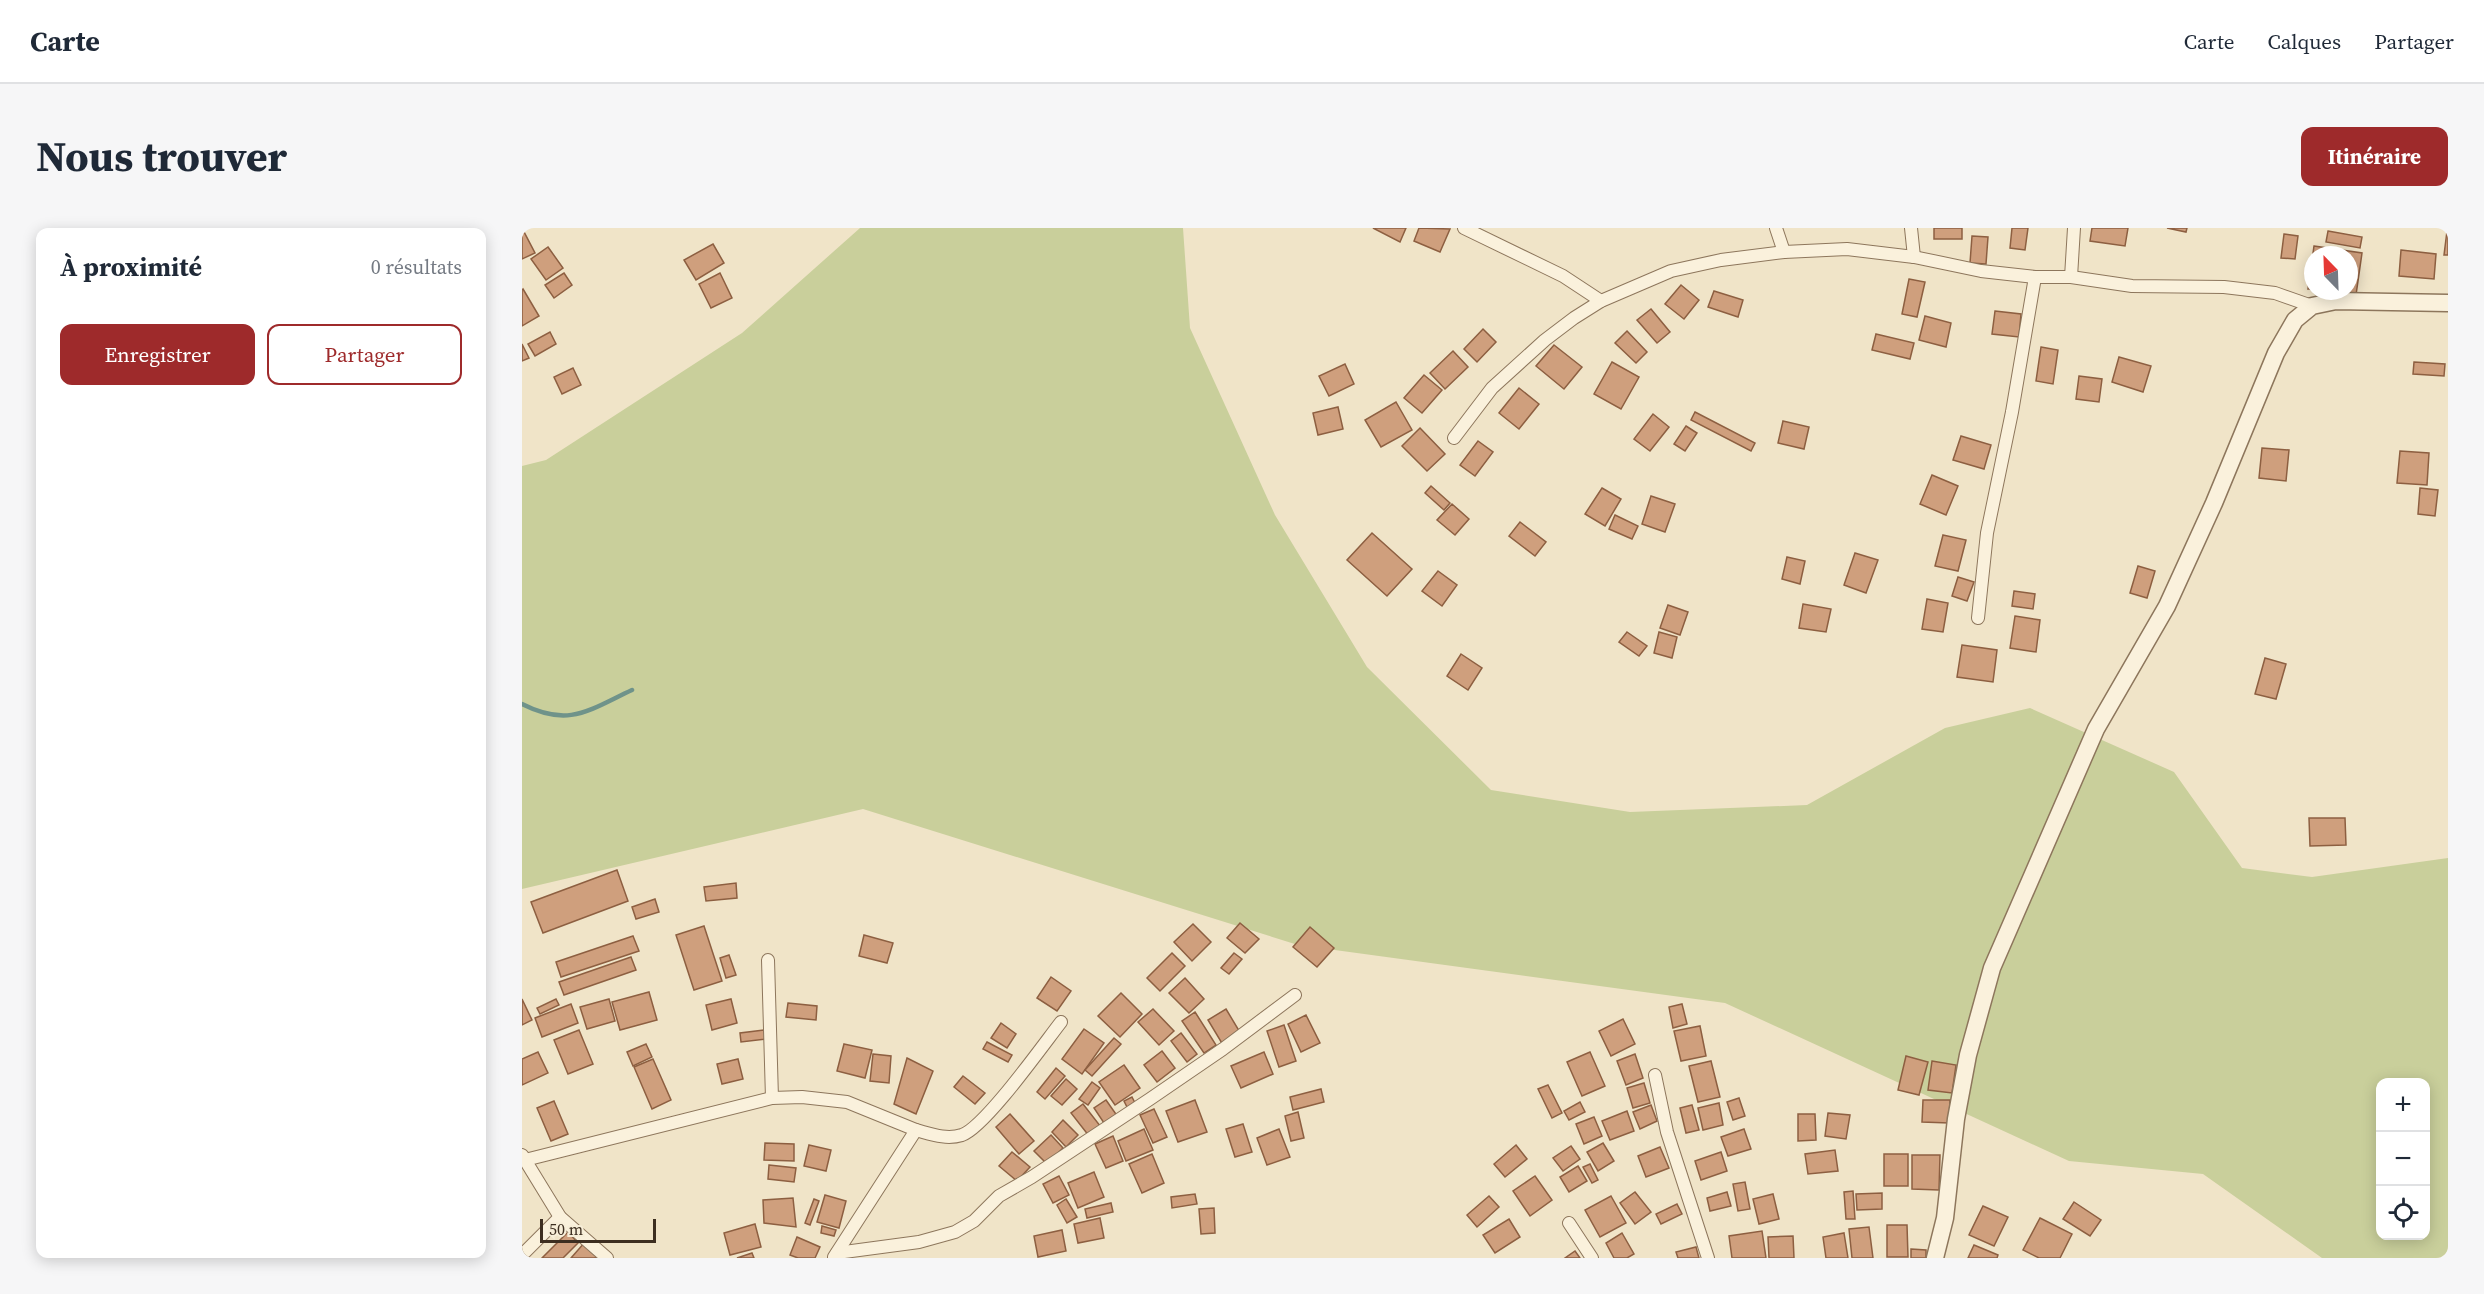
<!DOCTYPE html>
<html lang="fr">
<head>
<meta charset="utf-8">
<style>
	:root { --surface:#fff; --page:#f6f6f7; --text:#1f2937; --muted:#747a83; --line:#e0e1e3; --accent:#9e2a2b }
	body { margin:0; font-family:"Source Serif 4",serif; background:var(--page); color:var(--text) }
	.controls { position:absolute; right:18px; bottom:18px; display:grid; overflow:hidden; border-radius:12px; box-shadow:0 3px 15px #0003 }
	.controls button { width:54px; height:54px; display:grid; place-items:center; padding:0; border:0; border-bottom:2px solid var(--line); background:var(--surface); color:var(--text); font:30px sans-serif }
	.compass { position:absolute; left:1782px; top:18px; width:54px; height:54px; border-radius:50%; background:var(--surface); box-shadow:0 3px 15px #0003; rotate:337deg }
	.scale { position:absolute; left:18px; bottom:15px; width:116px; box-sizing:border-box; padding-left:6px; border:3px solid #3d2e20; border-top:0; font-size:16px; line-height:21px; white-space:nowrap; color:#3d2e20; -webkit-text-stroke:4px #f7eed8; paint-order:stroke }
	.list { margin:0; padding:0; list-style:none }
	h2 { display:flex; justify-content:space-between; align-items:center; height:78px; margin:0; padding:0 24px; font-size:26px }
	h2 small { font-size:20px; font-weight:400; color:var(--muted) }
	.actions { display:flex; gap:12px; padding:18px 24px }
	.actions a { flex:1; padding:14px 0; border:2px solid var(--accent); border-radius:12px; text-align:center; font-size:21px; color:var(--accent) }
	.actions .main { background:var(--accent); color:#fff }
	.icon { flex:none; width:33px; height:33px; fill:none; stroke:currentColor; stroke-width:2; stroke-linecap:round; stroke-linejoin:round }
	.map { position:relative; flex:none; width:1926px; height:1030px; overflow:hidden; border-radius:12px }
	header { display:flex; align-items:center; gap:36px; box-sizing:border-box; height:84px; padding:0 30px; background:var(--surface); border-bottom:2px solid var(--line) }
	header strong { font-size:28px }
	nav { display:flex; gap:33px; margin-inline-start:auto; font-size:21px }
	.intro { display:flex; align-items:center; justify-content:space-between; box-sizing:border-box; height:144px; padding:0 36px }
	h1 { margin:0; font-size:42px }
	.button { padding:15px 27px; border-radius:12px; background:var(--accent); color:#fff; font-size:21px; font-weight:700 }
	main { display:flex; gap:36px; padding:0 36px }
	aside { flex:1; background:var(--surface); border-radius:12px; box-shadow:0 3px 15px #0003 }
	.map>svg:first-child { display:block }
</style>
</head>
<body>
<header>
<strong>Carte</strong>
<nav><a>Carte</a><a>Calques</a><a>Partager</a></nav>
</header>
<div class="intro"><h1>Nous trouver</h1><a class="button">Itinéraire</a></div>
<main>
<aside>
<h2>À proximité<small>0 résultats</small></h2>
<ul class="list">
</ul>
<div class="actions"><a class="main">Enregistrer</a><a>Partager</a></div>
</aside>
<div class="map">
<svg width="1926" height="1030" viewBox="0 0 1926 1030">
	<rect width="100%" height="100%" fill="#f0e4c8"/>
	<path fill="#c9cf9b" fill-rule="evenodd" d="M338 0H661L668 100 753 287 845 439 969 562 1108 584 1285 577 1423 500 1508 480 1652 544 1720 640 1790 649 1926 630V1030H1800L1681 946 1547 933 1203 775 776 717 341 581 0 661V238L24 232 220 105ZM1858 854H1904V1008H1858Z"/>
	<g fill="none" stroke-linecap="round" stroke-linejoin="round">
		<path stroke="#6f938a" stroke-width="4.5" d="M0 476C47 500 67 482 110 462"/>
	</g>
	<g fill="#cf9f7d" stroke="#8d5f41" stroke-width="1.5">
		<path d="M0 0 13 25 0 31Z"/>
		<path d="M851 0H884L878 14Z"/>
		<path d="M897 0 928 1 918 24 892 13Z"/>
		<rect x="1412" y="0" width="28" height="11"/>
		<path d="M1490 0H1506L1503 22 1488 20Z"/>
		<path d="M1570 0H1606L1603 18 1568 13Z"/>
		<path d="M1645 0H1665L1664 4Z"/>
		<path d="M1806 3 1840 9 1838 20 1804 14Z"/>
		<path d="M1925 3H1926V27H1922Z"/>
		<path d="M1762 6 1776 8 1773 31 1759 30Z"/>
		<path d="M1450 8 1466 9 1464 36 1448 35Z"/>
		<path d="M191 16 202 35 174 52 162 32Z"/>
		<path d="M1792 18 1840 25 1834 67 1803 63H1827V27H1791V61H1786Z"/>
		<path d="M26 19 41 40 24 52 9 31Z"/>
		<path d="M1879 22 1914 26 1912 51 1877 48Z"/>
		<path d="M42 45 50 57 32 70 23 57Z"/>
		<path d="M198 45 210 70 189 80 177 56Z"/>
		<path d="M1387 51 1403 54 1395 89 1380 86Z"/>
		<path d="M1159 57 1177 72 1162 91 1143 76Z"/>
		<path d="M1 61 17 88 0 98V62Z"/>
		<path d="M1192 63 1221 72 1216 89 1186 79Z"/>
		<path d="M1129 81 1148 104 1135 115 1115 92Z"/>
		<path d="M1473 83 1499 86 1497 109 1470 106Z"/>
		<path d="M1403 88 1429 95 1424 119 1397 112Z"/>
		<path d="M961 101 974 114 955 134 942 121Z"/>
		<path d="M1105 103 1125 124 1114 135 1093 115Z"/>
		<path d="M28 104 34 116 13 128 6 116Z"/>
		<path d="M1354 106 1392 115 1388 131 1350 122Z"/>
		<path d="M0 116 7 130 0 133Z"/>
		<path d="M1032 117 1060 139 1042 161 1014 138Z"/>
		<path d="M1519 119 1536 122 1531 156 1514 153Z"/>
		<path d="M931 123 946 139 923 161 908 145Z"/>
		<path d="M1597 129 1629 138 1621 164 1590 154Z"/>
		<path d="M1090 134 1117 149 1099 181 1072 166Z"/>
		<path d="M1892 134 1923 136 1922 148 1891 146Z"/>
		<path d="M823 136 832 156 807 168 797 148Z"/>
		<path d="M51 140 59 157 40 166 32 149Z"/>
		<path d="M902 147 920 162 900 185 882 170Z"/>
		<path d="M1557 148 1580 151 1577 174 1554 171Z"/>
		<path d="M997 160 1017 176 997 201 977 185Z"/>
		<path d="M874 174 890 202 859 219 843 192Z"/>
		<path d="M816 179 821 201 796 207 791 185Z"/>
		<path d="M1173 184 1233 215 1229 223 1169 192Z"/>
		<path d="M1131 186 1147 199 1128 223 1112 211Z"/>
		<path d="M1261 193 1287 199 1282 221 1256 215Z"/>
		<path d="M1164 198 1175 205 1163 223 1152 216Z"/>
		<path d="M898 200 923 226 905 243 880 218Z"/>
		<path d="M1439 208 1469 217 1462 241 1431 232Z"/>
		<path d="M956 213 971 224 953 248 938 237Z"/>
		<path d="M1740 220 1767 222 1764 253 1737 250Z"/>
		<path d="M1878 223 1907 225 1905 257 1875 255Z"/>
		<path d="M1410 247 1436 258 1424 287 1398 276Z"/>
		<path d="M909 258 928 275 922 282 903 265Z"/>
		<path d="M1080 260 1099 271 1083 298 1063 286Z"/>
		<path d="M1898 260 1916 262 1913 288 1896 286Z"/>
		<path d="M1129 268 1153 276 1143 304 1120 296Z"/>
		<path d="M930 276 947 291 933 307 915 292Z"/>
		<path d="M1093 287 1116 298 1110 311 1087 301Z"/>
		<path d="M998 294 1024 314 1013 328 987 308Z"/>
		<path d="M850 305 890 341 865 368 825 332Z"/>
		<path d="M1421 307 1444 312 1436 343 1413 338Z"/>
		<path d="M1333 325 1356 332 1344 365 1322 357Z"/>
		<path d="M1265 329 1283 333 1278 356 1260 351Z"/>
		<path d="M1616 338 1633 343 1625 370 1608 365Z"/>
		<path d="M916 343 935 357 920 378 900 363Z"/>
		<path d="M1436 349 1452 354 1445 373 1430 368Z"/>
		<path d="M1492 363 1513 366 1511 381 1490 378Z"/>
		<path d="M1405 371 1426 375 1421 404 1400 401Z"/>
		<path d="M1281 376 1309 381 1304 404 1277 400Z"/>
		<path d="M1146 377 1166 384 1158 407 1138 400Z"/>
		<path d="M1493 388 1518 392 1514 424 1488 420Z"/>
		<path d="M1105 404 1125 418 1117 428 1097 414Z"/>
		<path d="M1137 404 1155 409 1150 430 1132 425Z"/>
		<path d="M1440 417 1475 422 1471 454 1435 449Z"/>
		<path d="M939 426 960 440 946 462 925 448Z"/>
		<path d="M1743 430 1764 436 1754 471 1733 466Z"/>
		<path d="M1787 590H1823L1824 617 1788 618Z"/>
		<path d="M95 642 106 673 21 705 9 674Z"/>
		<path d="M214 655 215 670 184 673 182 659Z"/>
		<path d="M133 671 137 684 114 691 110 679Z"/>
		<path d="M718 695 737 711 723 725 705 710Z"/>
		<path d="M671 696 689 714 670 733 652 714Z"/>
		<path d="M182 698 200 753 172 762 154 707Z"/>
		<path d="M788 699 812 720 795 739 771 719Z"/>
		<path d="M342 707 371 715 365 735 337 728Z"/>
		<path d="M111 708 117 723 39 749 34 734Z"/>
		<path d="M650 725 663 738 638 763 625 750Z"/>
		<path d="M712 725 720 731 707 746 699 740Z"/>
		<path d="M207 727 214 747 204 750 198 730Z"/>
		<path d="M109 729 114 742 42 767 37 754Z"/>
		<path d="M529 749 549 763 535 783 515 770Z"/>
		<path d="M663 750 682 771 667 785 647 765Z"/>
		<path d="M127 764 135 792 98 802 90 774Z"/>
		<path d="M599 765 620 786 598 809 576 788Z"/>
		<path d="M0 771 10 792 0 797Z"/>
		<path d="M34 771 37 777 18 786 15 780Z"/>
		<path d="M87 771 93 793 65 801 58 779Z"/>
		<path d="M209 771 215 795 190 802 184 777Z"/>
		<path d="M266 775 295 778 294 792 264 789Z"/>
		<path d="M49 776 56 795 20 809 13 790Z"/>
		<path d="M1160 776 1165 796 1151 800 1147 779Z"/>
		<path d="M631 781 652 803 637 817 616 794Z"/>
		<path d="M704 781 719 806 701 817 686 792Z"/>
		<path d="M673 784 694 817 682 825 660 793Z"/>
		<path d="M784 787 798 815 779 824 766 796Z"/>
		<path d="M1101 791 1113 816 1089 828 1077 803Z"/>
		<path d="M479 795 494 806 485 820 469 810Z"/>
		<path d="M762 797 774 833 757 839 745 803Z"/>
		<path d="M1178 798 1184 828 1159 833 1152 803Z"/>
		<path d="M562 801 582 815 560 846 540 831Z"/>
		<path d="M57 802 71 836 46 846 32 812Z"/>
		<path d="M242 802 244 811 219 814 218 805Z"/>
		<path d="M659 805 675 826 665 834 649 813Z"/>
		<path d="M592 810 599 816 570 848 563 842Z"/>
		<path d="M465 814 490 827 486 834 461 821Z"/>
		<path d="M124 816 130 829 111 838 105 824Z"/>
		<path d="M322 816 350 822 343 850 315 843Z"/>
		<path d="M640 823 653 840 635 854 622 837Z"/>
		<path d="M16 824 26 845 0 857V831Z"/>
		<path d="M742 824 751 846 719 860 709 838Z"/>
		<path d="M1068 824 1083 858 1060 868 1045 834Z"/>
		<path d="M351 826 369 828 367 855 348 853Z"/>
		<path d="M1113 826 1121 850 1104 857 1095 833Z"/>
		<path d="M1384 828 1406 834 1397 867 1376 862Z"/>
		<path d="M385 830 411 843 394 886 372 876Z"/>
		<path d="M131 831 149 872 130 881 112 839Z"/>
		<path d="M216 831 221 851 200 856 195 836Z"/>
		<path d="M1189 833 1198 869 1176 874 1167 838Z"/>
		<path d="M1410 833 1434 837 1430 865 1406 862Z"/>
		<path d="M602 837 618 860 593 877 577 854Z"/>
		<path d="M534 840 543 848 523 871 515 864Z"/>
		<path d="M441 848 463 865 453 876 432 859Z"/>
		<path d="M544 851 555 861 540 877 529 868Z"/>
		<path d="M570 854 578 860 566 877 557 871Z"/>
		<path d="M1122 855 1128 875 1111 880 1105 860Z"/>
		<path d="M1026 857 1040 885 1030 890 1016 861Z"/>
		<path d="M799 861 802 874 771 882 768 869Z"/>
		<path d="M610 869 614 877 606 881 602 873Z"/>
		<path d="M1217 870 1223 888 1211 892 1205 874Z"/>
		<path d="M584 872 596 889 584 898 572 880Z"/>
		<path d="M673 872 685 904 656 914 644 883Z"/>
		<path d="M1401 872H1428L1427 895 1400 894Z"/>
		<path d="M32 873 46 906 29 913 15 880Z"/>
		<path d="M1058 874 1063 884 1047 892 1042 883Z"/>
		<path d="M1197 875 1201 897 1181 902 1176 880Z"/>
		<path d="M561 876 579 899 567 908 549 885Z"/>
		<path d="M1129 877 1135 893 1118 901 1111 884Z"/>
		<path d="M1170 877 1177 902 1164 905 1158 880Z"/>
		<path d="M632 881 645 909 631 915 618 887Z"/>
		<path d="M1105 883 1112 903 1088 912 1080 893Z"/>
		<path d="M776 884 782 910 769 913 763 888Z"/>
		<path d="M1306 885 1328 887 1324 911 1303 908Z"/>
		<path d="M488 886 512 913 497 926 474 899Z"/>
		<path d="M1276 886H1293L1294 912 1276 913Z"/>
		<path d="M1072 889 1080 908 1062 916 1054 896Z"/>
		<path d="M541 892 556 907 544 919 530 904Z"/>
		<path d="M721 896 730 924 713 929 704 901Z"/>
		<path d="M622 901 631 922 604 933 596 913Z"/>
		<path d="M757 901 768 929 745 937 735 910Z"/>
		<path d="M1222 901 1229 921 1206 928 1199 909Z"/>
		<path d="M529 907 541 920 525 936 512 923Z"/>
		<path d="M591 908 601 933 584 940 573 916Z"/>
		<path d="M243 915 272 916V933L242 932Z"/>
		<path d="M1081 915 1092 933 1076 943 1065 924Z"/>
		<path d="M287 917 309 922 304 943 282 938Z"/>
		<path d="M994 917 1005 931 983 949 972 936Z"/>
		<path d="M1049 918 1058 931 1041 943 1031 930Z"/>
		<path d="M1138 919 1147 940 1124 949 1116 928Z"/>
		<path d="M1313 922 1316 943 1286 946 1283 926Z"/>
		<path d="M490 924 508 939 495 953 477 938Z"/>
		<path d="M1199 924 1205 943 1179 952 1173 933Z"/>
		<path d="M630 926 642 955 620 965 607 936Z"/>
		<rect x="1362" y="926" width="24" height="32"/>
		<path d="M1390 927H1418L1417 962 1390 961Z"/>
		<path d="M1068 936 1076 952 1070 955 1061 939Z"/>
		<path d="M247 937 274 940 272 954 246 951Z"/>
		<path d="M1056 938 1065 953 1047 964 1038 949Z"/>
		<path d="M572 944 582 969 556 980 546 955Z"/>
		<path d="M537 948 547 967 531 975 521 956Z"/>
		<path d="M1013 948 1030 972 1008 988 991 963Z"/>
		<path d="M1223 954 1228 981 1216 983 1211 956Z"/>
		<path d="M1331 963 1333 991H1324L1322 964Z"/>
		<path d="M1113 964 1129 984 1113 996 1098 975Z"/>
		<path d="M1205 964 1209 978 1188 983 1185 970Z"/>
		<path d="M1360 965V981L1335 982 1334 966Z"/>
		<path d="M673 966 675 976 650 980 649 969Z"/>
		<path d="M1251 966 1257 991 1237 996 1231 971Z"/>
		<path d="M303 967 324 973 317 1000 295 994Z"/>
		<path d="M967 968 977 979 955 999 945 987Z"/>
		<path d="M1089 968 1104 995 1078 1009 1063 982Z"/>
		<path d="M271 970 274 999 242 995 241 972Z"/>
		<path d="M292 971 297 973 288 997 283 995Z"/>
		<path d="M544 971 555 989 545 995 535 977Z"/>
		<path d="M1552 974 1579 992 1568 1008 1541 991Z"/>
		<path d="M589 975 591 984 565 990 563 981Z"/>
		<path d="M1155 976 1160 986 1139 996 1134 986Z"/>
		<path d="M1461 978 1486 989 1472 1018 1447 1007Z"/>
		<path d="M692 980 693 1005 679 1006 677 981Z"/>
		<path d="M578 990 582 1010 556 1015 552 996Z"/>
		<path d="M1518 990 1550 1006 1538 1030H1517L1501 1022Z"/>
		<path d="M987 991 998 1009 973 1025 961 1007Z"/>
		<path d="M233 996 239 1019 208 1027 202 1005Z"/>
		<path d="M1365 997H1385L1386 1029H1365Z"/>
		<path d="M300 998 314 1002 312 1008 299 1005Z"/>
		<path d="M1347 999 1351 1030H1330L1327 1001Z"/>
		<path d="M540 1002 544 1023 516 1029 512 1008Z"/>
		<path d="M1240 1003 1244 1030H1210L1207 1008Z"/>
		<path d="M46 1004 56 1015 41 1030H20Z"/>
		<path d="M1100 1005 1112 1026 1105 1030H1092L1084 1015Z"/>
		<path d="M1322 1005 1326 1030H1304L1301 1009Z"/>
		<path d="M1271 1008 1272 1030H1247L1246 1009Z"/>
		<path d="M275 1009 298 1019 293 1030H276L268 1027Z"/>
		<path d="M63 1014 76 1026 73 1030H49Z"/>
		<path d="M1452 1017 1476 1027 1475 1030H1446Z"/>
		<path d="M1174 1019 1177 1030H1156L1154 1024Z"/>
		<path d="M1389 1021 1404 1022V1030H1389Z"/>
		<path d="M1053 1023 1058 1030H1043Z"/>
		<path d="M230 1025 232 1030H215Z"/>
	</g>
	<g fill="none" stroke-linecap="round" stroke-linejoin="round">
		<g stroke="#8d765c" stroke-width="14">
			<g id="minor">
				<path d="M942 0 1041 48 1079 73"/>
				<path d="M1254 0 1262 24"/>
				<path d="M1389 0 1392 29"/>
				<path d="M1549 49 1552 0"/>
				<path d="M932 210 970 160 1023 112 1052 90 1079 73 1149 43 1199 32 1262 24 1325 21 1392 29 1459 43 1513 49H1549L1610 58 1702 59 1753 65 1790 78"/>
				<path d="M1456 390 1465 305 1490 184 1513 49"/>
				<path d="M246 732 250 870"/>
				<path d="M1133 847 1145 904 1186 1030"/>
				<path d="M0 927 38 989 85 1030"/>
				<path d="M3 932 250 870 280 869 325 874 394 902"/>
				<path d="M1047 995 1070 1030"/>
				<path d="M315 1025 397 1014 433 1004 452 993 477 968 510 949 628 871 701 821 773 767"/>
				<path d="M0 1027 38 989"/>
				<path d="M312 1029 394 902C409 906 424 912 440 907 463 899 521 817 539 794"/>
			</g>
		</g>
		<g stroke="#8d765c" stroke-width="19">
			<path id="tertiary" d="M1413 1030 1423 990 1434 891 1446 827 1470 740 1574 501 1645 378 1692 275 1754 125 1773 92 1790 78 1814 73 1926 75"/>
		</g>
		<use href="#minor" stroke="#faf1dc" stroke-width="12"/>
		<use href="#tertiary" stroke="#faf1dc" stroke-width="16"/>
	</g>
</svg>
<div class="controls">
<button>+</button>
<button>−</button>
<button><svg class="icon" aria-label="locate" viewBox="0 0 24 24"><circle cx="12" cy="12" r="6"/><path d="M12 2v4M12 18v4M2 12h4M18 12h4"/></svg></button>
</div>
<svg class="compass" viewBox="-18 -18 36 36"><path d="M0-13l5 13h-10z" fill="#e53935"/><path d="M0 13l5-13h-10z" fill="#747a83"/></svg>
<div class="scale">50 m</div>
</div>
</main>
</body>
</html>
